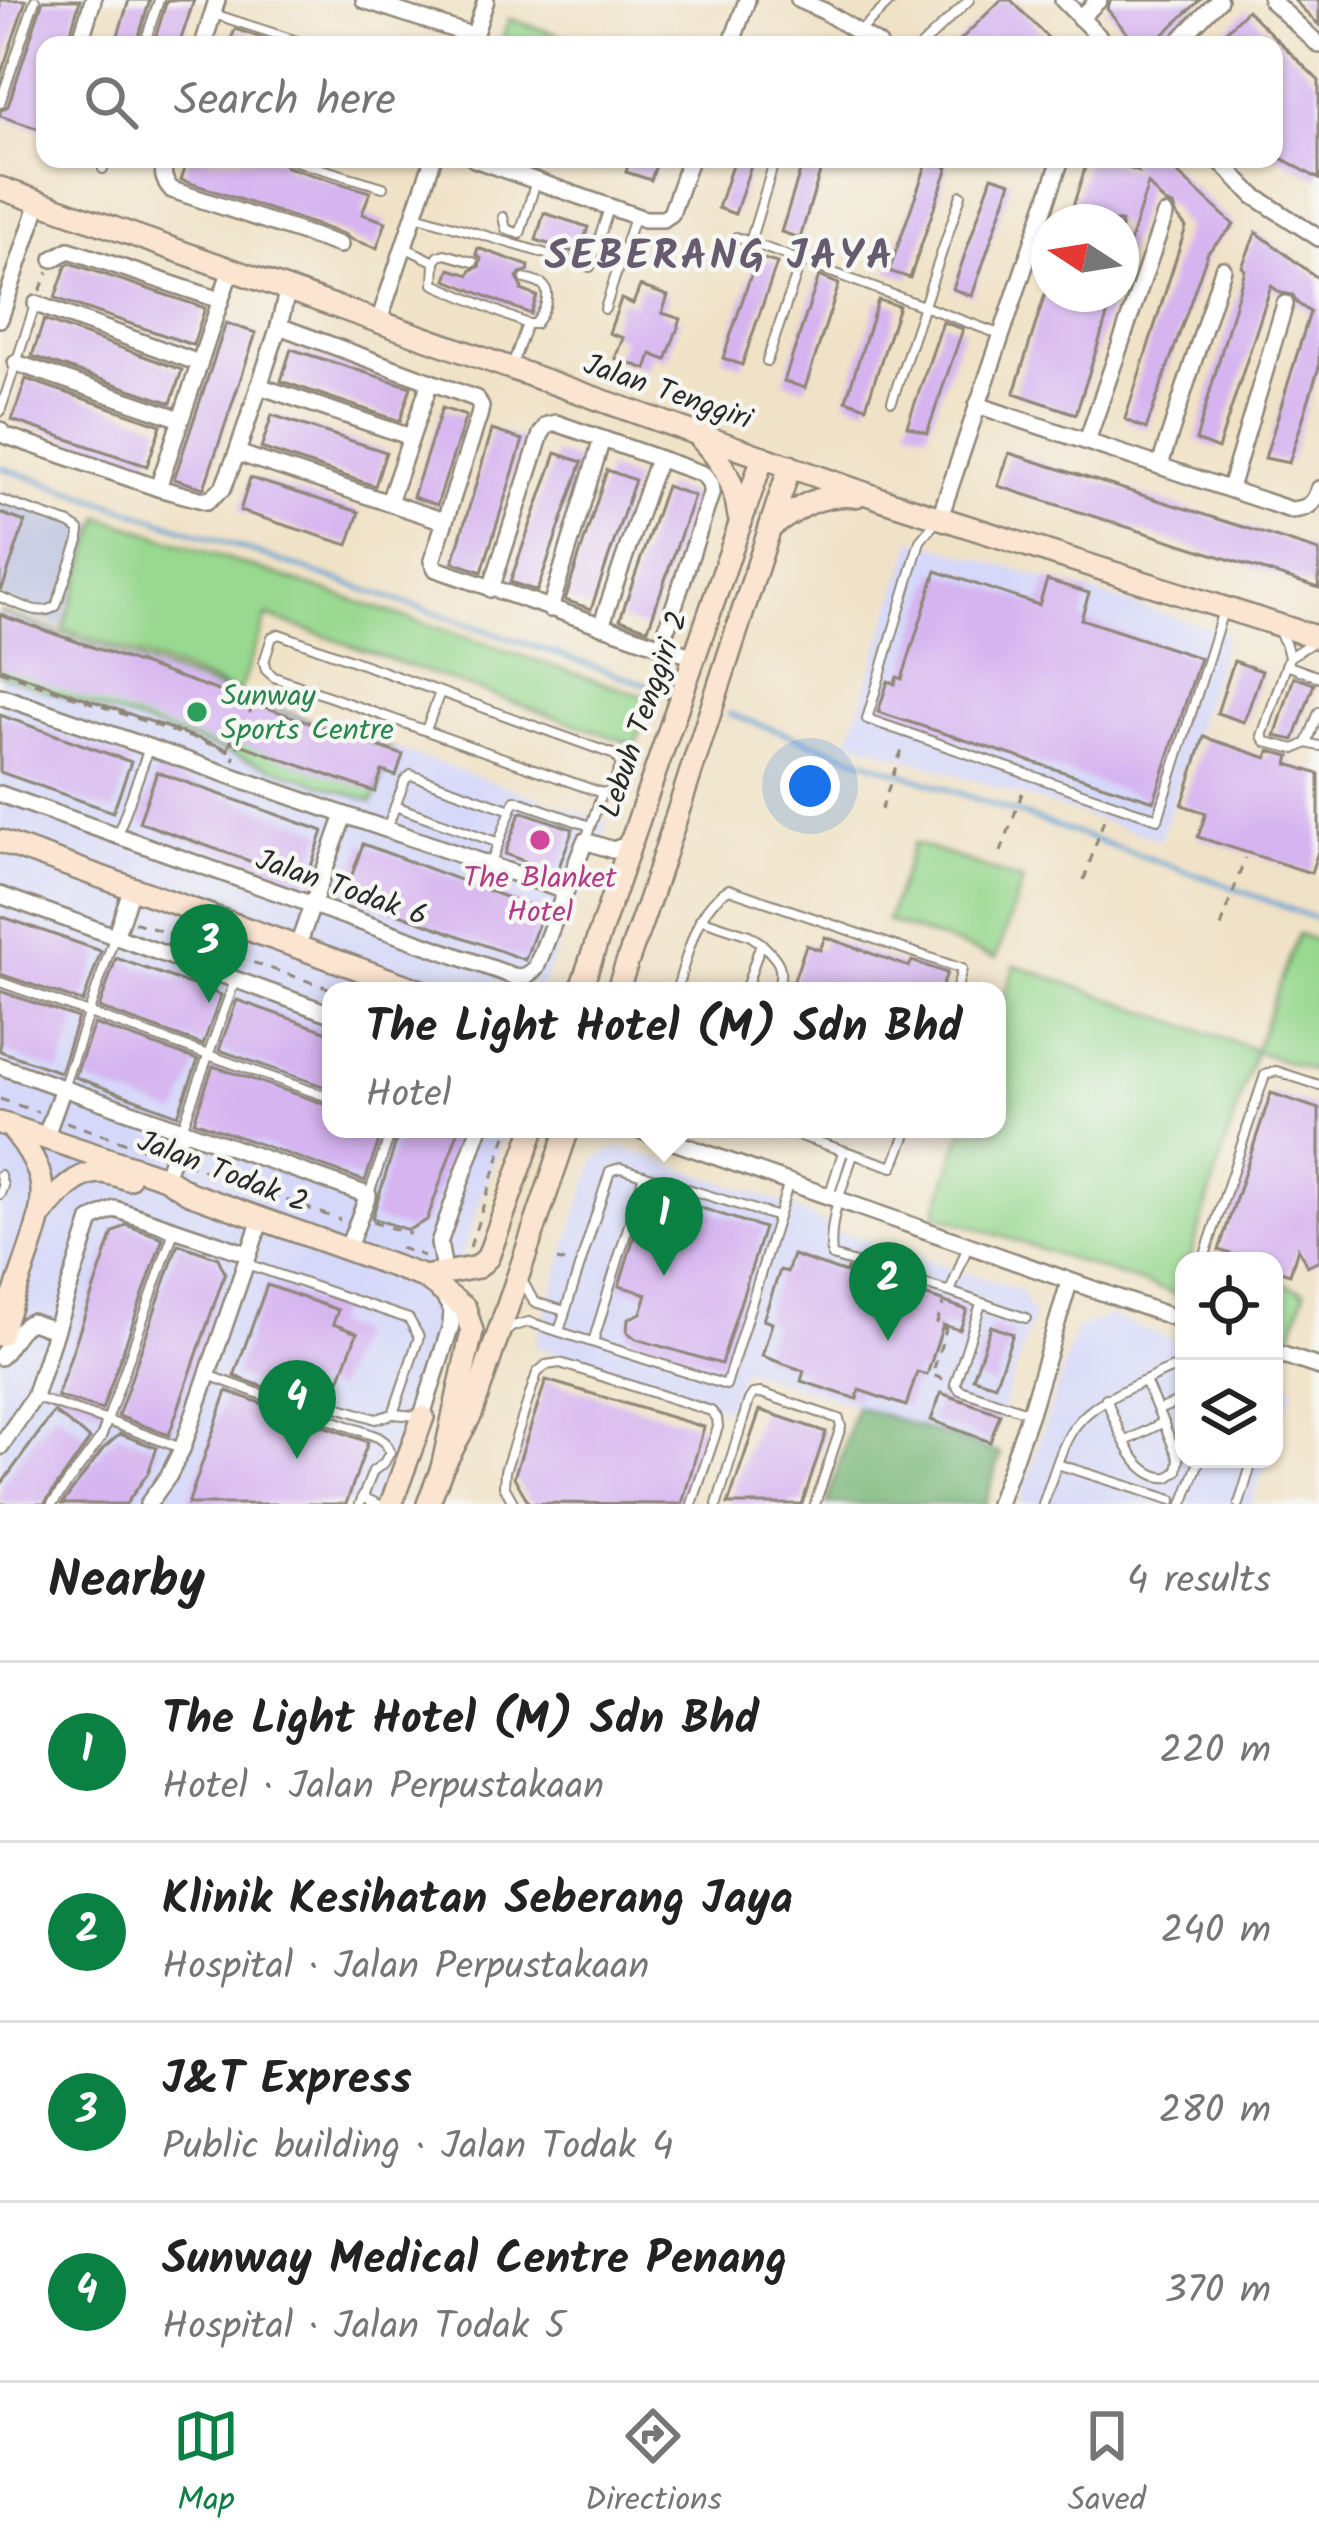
<!DOCTYPE html>
<html lang="en">
<head>
<meta charset="utf-8">
<style>
	:root { --surface:#fff; --page:#f2f2f2; --text:#222; --muted:#767676; --line:#e0e0e0; --accent:#0b8043 }
	body { margin:0; font-family:Kalam,sans-serif; background:var(--page); color:var(--text) }
	.controls { position:absolute; right:36px; bottom:36px; display:grid; overflow:hidden; border-radius:24px; box-shadow:0 3px 9px #0004 }
	.controls button { width:108px; height:108px; display:grid; place-items:center; padding:0; border:0; border-bottom:3px solid var(--line); background:var(--surface); color:var(--text); font:60px sans-serif }
	.compass { position:absolute; left:1031px; top:204px; width:108px; height:108px; border-radius:50%; background:var(--surface); box-shadow:0 3px 9px #0004; rotate:282deg }
	.you { position:absolute; left:810px; top:786px; width:42px; height:42px; margin:-30px; border:9px solid #fff; border-radius:50%; background:#1a73e8; box-shadow:0 0 0 18px #1a73e833 }
	.badge { display:grid; place-items:center; width:78px; height:78px; border-radius:50%; background:var(--accent); color:#fff; font-size:39px; font-weight:700 }
	.pin { position:absolute; translate:-50% -99px; filter:drop-shadow(0 3px 6px #0008) }
	.pin::after { content:''; position:absolute; top:63px; width:42px; height:36px; background:inherit; clip-path:polygon(0 0,100% 0,50% 100%) }
	.popup { position:absolute; left:322px; top:982px; width:684px; height:156px; box-sizing:border-box; display:grid; place-content:center; border-radius:24px; background:var(--surface); filter:drop-shadow(0 3px 9px #0005); font-size:39px; white-space:nowrap; color:var(--muted) }
	.popup b { font-size:45px; color:var(--text) }
	.popup::after { content:''; position:absolute; left:50%; top:100%; margin-left:-24px; border:24px solid transparent; border-top-color:var(--surface) }
	.list { margin:0; padding:0; list-style:none }
	h2 { display:flex; justify-content:space-between; align-items:center; height:156px; margin:0; padding:0 48px; font-size:51px }
	h2 small { font-size:39px; font-weight:400; color:var(--muted) }
	.list li { display:grid; grid-template-columns:78px 1fr auto; gap:36px; align-items:center; box-sizing:border-box; height:180px; padding:0 48px; border-top:3px solid var(--line) }
	.list b { display:block; font-size:45px; white-space:nowrap }
	.list p { margin:0; font-size:39px; white-space:nowrap; color:var(--muted) }
	.list em { font-size:39px; font-style:normal; color:var(--muted) }
	.icon { flex:none; width:66px; height:66px; fill:none; stroke:currentColor; stroke-width:2; stroke-linecap:round; stroke-linejoin:round }
	.map { position:relative; flex:none; width:1319px; height:1504px; overflow:hidden }
	.search { position:absolute; background:var(--surface); box-shadow:0 3px 9px #0004; left:36px; right:36px; top:36px; height:132px; display:flex; align-items:center; gap:30px; box-sizing:border-box; padding:0 42px; border-radius:24px; color:var(--muted); font-size:45px }
	.sheet { height:876px; background:var(--surface) }
	nav { display:flex; justify-content:space-around; align-items:center; box-sizing:border-box; height:168px; border-top:3px solid var(--line); background:var(--surface); font-size:33px; color:var(--muted) }
	nav a { display:grid; justify-items:center; gap:6px }
	nav .on { color:var(--accent) }
	.map>svg:first-child { display:block }
</style>
</head>
<body>
<div class="map">
<svg width="1319" height="1504" viewBox="0 0 1319 1504">
	<rect width="100%" height="100%" fill="#f6f6f2"/>
	<filter id="ink" filterUnits="userSpaceOnUse"><feTurbulence type="fractalNoise" baseFrequency=".00833" numOctaves="2"/><feDisplacementMap in="SourceGraphic" scale="24" xChannelSelector="R" yChannelSelector="G"/><feConvolveMatrix kernelMatrix="1 2 1 2 8 2 1 2 1" color-interpolation-filters="sRGB"/></filter>
	<filter id="wash" filterUnits="userSpaceOnUse"><feTurbulence type="fractalNoise" baseFrequency=".004" numOctaves="4" result="noise"/><feDisplacementMap in="SourceGraphic" scale="48" xChannelSelector="R" yChannelSelector="G"/><feGaussianBlur stdDeviation="2.7" result="paint"/><feColorMatrix in="noise" values="0 0 0 0 0 0 0 0 0 0 0 0 0 0 0 0 0 1.4 0 .05"/><feComposite in="paint" operator="in"/></filter>
	<g filter="url(#wash)">
		<rect width="100%" height="100%" fill="#f0e2c6"/>
		<g fill="#d5d8f9">
			<path d="M914 539 1227 633 1160 840 849 740Z"/>
			<path d="M0 611 608 822 540 991H331V1129H505L385 1482 374 1504H0Z"/>
			<path d="M620 1147 792 1206 832 1229 1020 1290 1034 1315 989 1450 742 1368 728 1410 534 1346 595 1160Z"/>
			<path d="M1109 1316 1184 1344V1459H1268L1251 1504H1019L1076 1329Z"/>
			<path d="M1274 1378 1295 1387 1274 1442Z"/>
		</g>
		<path fill="#bdc3de" d="M0 490 96 523 61 627 0 607Z"/>
		<g fill="#98d88f" stroke="#62825d" stroke-width="3">
			<path d="M509 19 562 36 559 45 501 44Z"/>
			<path d="M101 517 652 699 635 745 267 616 239 693 187 672 63 629Z"/>
			<path d="M0 612 392 749 373 802 0 675Z"/>
			<path d="M914 843 1023 881 996 958 887 921Z"/>
			<path d="M1298 934 1319 942V1073L1255 1051 1189 1261H1184V1277L1179 1295 935 1214 963 1129H997V1020L1015 965 1255 1050Z"/>
			<path d="M1274 1281 1305 1291 1292 1333 1274 1327Z"/>
		</g>
		<path fill="#7ab87a" stroke="#527252" stroke-width="3" d="M856 1406 1001 1454 985 1504H827Z"/>
		<g fill="none" stroke-linecap="round" stroke-linejoin="round">
			<g stroke="#61a2d4" stroke-width="4.5">
				<path d="M0 467 673 693"/>
				<path d="M729 714 1218 882 1319 920"/>
			</g>
		</g>
		<g id="blocks">
			<g fill="#d6b4f0">
				<path d="M0 0H26L0 77Z"/>
				<path d="M43 0H80L67 45H45V112L39 129 0 116V111L8 106Z"/>
				<path d="M129 0H150L136 45H115Z"/>
				<path d="M167 0H194L179 45H153Z"/>
				<path d="M1001 0H1011L1055 45H955Z"/>
				<path d="M1111 0H1200L1152 45H1137L1107 9Z"/>
				<path d="M1294 0H1319V25Z"/>
				<path d="M1247 10 1319 81V179L1274 154V45H1230L1221 36Z"/>
				<path d="M235 29 282 45H229Z"/>
				<path d="M188 159H280L286 167 370 192 362 214 386 222 377 248 350 239 344 234 181 180Z"/>
				<path d="M630 159H658L651 180 626 172Z"/>
				<path d="M734 159H753L735 214 718 208Z"/>
				<path d="M804 159H824L800 238 781 232Z"/>
				<path d="M1088 159H1100L1137 171 1127 159H1162L1234 225 1208 252 1146 429 1125 419 1186 227 1177 216 1173 206 1165 203 1148 184 1124 261H1121V222H1068Z"/>
				<path d="M928 160 948 167 910 278 889 271Z"/>
				<path d="M992 176 1011 182 972 296 953 289Z"/>
				<path d="M544 213 588 227 579 254 536 240Z"/>
				<path d="M1256 232 1319 279V367L1289 463 1265 458 1310 312 1297 303 1293 295 1281 293 1271 286 1218 449 1196 440 1245 270 1242 267Z"/>
				<path d="M478 248 529 266 528 271 520 273 517 278 522 287 521 290 537 296 531 314 446 280 450 269 469 275 471 270 479 267 481 259 476 254Z"/>
				<path d="M757 257 777 263 742 365 723 358Z"/>
				<path d="M70 263 205 308 193 345 55 298 66 266Z"/>
				<path d="M819 276 839 284 805 388 784 381Z"/>
				<path d="M640 286 668 296 662 313 681 319 666 360 651 354 646 369 615 358 623 338 609 333 621 299 633 304Z"/>
				<path d="M1045 294H1114L1076 414 1014 393Z"/>
				<path d="M878 300 899 306 866 407 846 400Z"/>
				<path d="M44 320 182 370 171 403 32 356Z"/>
				<path d="M943 322 963 329 927 433 907 426Z"/>
				<path d="M226 323 256 333 204 488 174 479Z"/>
				<path d="M291 349 411 387 400 421 281 381Z"/>
				<path d="M26 379 161 425 147 466 12 420Z"/>
				<path d="M442 408 466 416 437 505 413 497Z"/>
				<path d="M272 415 386 452 375 486 261 448Z"/>
				<path d="M492 430 523 440 482 572 453 562Z"/>
				<path d="M556 453 582 462 537 591 510 582Z"/>
				<path d="M1009 453 1319 551V588L998 486Z"/>
				<path d="M607 470 635 480 591 609 565 600Z"/>
				<path d="M250 478 359 512 348 545 240 511Z"/>
				<path d="M666 486 694 496 648 629 620 619Z"/>
				<path d="M0 513 25 522 2 589H0Z"/>
				<path d="M936 571 1039 605 1047 580 1089 593 1081 619 1200 658 1154 801 878 712 888 681 895 684 897 677 902 679Z"/>
				<path d="M0 615 403 755 396 776 382 771 375 792 231 741 228 749 0 668Z"/>
				<path d="M1234 661 1262 671 1244 722 1217 713Z"/>
				<path d="M1294 677 1314 684 1294 740 1275 736Z"/>
				<path d="M0 715 131 762 113 812 0 772Z"/>
				<path d="M1204 737 1267 758 1269 751 1290 756 1288 764 1319 774V848L1311 873 1198 837 1206 813 1182 805Z"/>
				<path d="M157 772 323 831 306 881 139 822Z"/>
				<path d="M523 812 573 829 559 867 551 871 505 854 520 813Z"/>
				<path d="M363 844 543 911 525 960 345 894Z"/>
				<path d="M0 916 101 951 83 1002 0 974Z"/>
				<path d="M825 937 909 967 912 961 947 973 940 991H909L896 986 894 991H786L788 981 793 983 806 945 820 950Z"/>
				<path d="M116 958 221 995 203 1045 99 1008Z"/>
				<path d="M0 991 78 1018 60 1072 0 1051Z"/>
				<path d="M237 1000 331 1033V1089L219 1050Z"/>
				<path d="M94 1024 198 1060 178 1115 75 1077Z"/>
				<path d="M213 1066 331 1106V1129H383L365 1181 194 1121Z"/>
				<path d="M1271 1093 1319 1109V1260L1307 1266 1298 1248 1290 1274 1274 1269V1261H1251L1219 1250Z"/>
				<path d="M400 1129H459L427 1220 408 1230 372 1218Z"/>
				<path d="M648 1191 764 1228 721 1364 636 1339 627 1332 628 1319 641 1313 647 1294 619 1286Z"/>
				<path d="M126 1225 163 1238 102 1410 57 1396 113 1233Z"/>
				<path d="M178 1244 218 1258 225 1273 169 1435 118 1416Z"/>
				<path d="M793 1255 846 1273 847 1269 891 1283 967 1310 960 1330 943 1325 927 1375 917 1372 906 1406 859 1390 857 1399 801 1381 804 1371 762 1356 772 1323 763 1320 780 1270 787 1272Z"/>
				<path d="M267 1285 338 1310 333 1324 357 1333 335 1391 312 1383 305 1402 234 1376Z"/>
				<path d="M991 1326 1013 1334 995 1385 973 1378Z"/>
				<path d="M546 1380 704 1427 682 1504 529 1503 514 1477Z"/>
				<path d="M227 1391 368 1442 346 1504H188Z"/>
				<path d="M941 1393 1000 1414 990 1442 931 1420Z"/>
				<path d="M760 1410 826 1432 802 1504H728Z"/>
				<path d="M54 1412 90 1439 44 1504H0V1486Z"/>
				<path d="M120 1434 157 1448 148 1473 126 1504H62L103 1449Z"/>
			</g>
		</g>
	</g>
	<g filter="url(#ink)">
		<use href="#blocks" fill-opacity="0" stroke="#8e8678" stroke-width="3"/>
		<g fill="none" stroke-linecap="round" stroke-linejoin="round">
			<g stroke="#8e8678" stroke-width="12">
				<g id="lane">
					<path d="M214 14 309 45"/>
					<path d="M861 30 892 0"/>
					<path d="M144 45 159 0"/>
					<path d="M922 45 969 0"/>
					<path d="M0 103 35 0"/>
					<path d="M288 159 383 187"/>
					<path d="M103 169 106 159"/>
					<path d="M416 215 590 267 609 208"/>
					<path d="M503 217 506 229 520 234 536 181"/>
					<path d="M736 237 999 334"/>
					<path d="M750 242 775 159"/>
					<path d="M404 247 435 262 439 256 445 254 473 262"/>
					<path d="M435 262 434 284 527 324H535C542 315 554 294 542 284 541 284 526 279 525 279"/>
					<path d="M605 309 634 217"/>
					<path d="M767 361 801 261"/>
					<path d="M511 368 527 324"/>
					<path d="M892 401 961 195"/>
					<path d="M0 412 35 305"/>
					<path d="M0 500 70 524 79 530V541L56 606C41 618 17 603 0 597"/>
					<path d="M939 518 920 541 867 719 1158 819 1223 611"/>
					<path d="M1278 630 1286 645 1289 657 1262 736 1266 742 1295 749 1307 743"/>
					<path d="M1289 657 1313 642"/>
					<path d="M1286 665 1319 677"/>
					<path d="M1319 712 1307 743 1319 746"/>
					<path d="M426 730 440 692"/>
					<path d="M395 806 499 843"/>
					<path d="M511 810 515 800 590 826"/>
					<path d="M387 828 405 780 411 775 511 810 490 865"/>
					<path d="M117 836 149 748"/>
					<path d="M586 839 602 793 274 677 266 670 264 662 272 637 279 634 615 755 621 765 610 791 602 793"/>
					<path d="M700 919 749 935 761 943 745 991"/>
					<path d="M761 943C779 961 785 966 777 991"/>
					<path d="M0 982 331 1098"/>
					<path d="M676 991C688 956 694 909 729 889L962 969 956 991"/>
					<path d="M63 1088 114 938"/>
					<path d="M182 1129 235 980"/>
					<path d="M779 1129 893 1167 908 1129"/>
					<path d="M853 1155C842 1188 828 1221 832 1256L950 1292 967 1248"/>
					<path d="M0 1175 3 1186 0 1194"/>
					<path d="M369 1194 392 1129"/>
					<path d="M829 1196 843 1152"/>
					<path d="M1203 1261 1265 1075 1276 1071 1319 1085"/>
					<path d="M247 1264 409 1319 419 1337 393 1414 417 1416"/>
					<path d="M523 1282 534 1302 565 1311"/>
					<path d="M950 1292 1026 1318"/>
					<path d="M981 1304 955 1384 960 1390 1030 1413"/>
					<path d="M507 1331 513 1326 529 1322 726 1385 788 1185"/>
					<path d="M559 1331 610 1171 620 1168 778 1217"/>
					<path d="M593 1342 644 1175"/>
					<path d="M208 1375 378 1437 385 1442 390 1452 384 1463 373 1471 360 1504"/>
					<path d="M36 1398 108 1421 181 1448"/>
					<path d="M1106 1398C1117 1425 1134 1481 1169 1477L1177 1471 1179 1459 1145 1381"/>
					<path d="M318 1401 376 1419 393 1414"/>
					<path d="M1160 1409 1184 1400"/>
					<path d="M1126 1441 1164 1422"/>
					<path d="M1057 1464 1172 1500"/>
					<path d="M362 1497 378 1504"/>
					<path d="M52 1504 101 1438 174 1231"/>
					<path d="M514 1504 504 1486 505 1471 537 1373 546 1365 560 1363 711 1411 717 1418 718 1427 692 1504"/>
					<path d="M717 1504 749 1400 753 1394 761 1393 839 1419 841 1427 815 1504"/>
					<path d="M1043 1504C1069 1431 1066 1416 1140 1383 1154 1377 1168 1368 1184 1365"/>
					<path d="M1183 1504 1200 1459"/>
					<path d="M1239 1504 1253 1459"/>
				</g>
			</g>
			<g stroke="#8e8678" stroke-width="20">
				<g id="street">
					<path d="M364 0 474 36"/>
					<path d="M799 0 824 11 879 45"/>
					<path d="M1063 0 1107 45"/>
					<path d="M1271 0 1319 45"/>
					<path d="M1080 18 1099 0"/>
					<path d="M472 42 486 0"/>
					<path d="M79 45 93 0"/>
					<path d="M203 45 217 0"/>
					<path d="M731 45 747 0"/>
					<path d="M1175 45 1219 0"/>
					<path d="M166 159C162 173 162 179 172 190L340 245"/>
					<path d="M474 159 644 219H663L671 214 690 159"/>
					<path d="M1218 159 1254 196 1319 238"/>
					<path d="M53 259 69 250 220 300"/>
					<path d="M36 304 199 363"/>
					<path d="M0 319 39 202"/>
					<path d="M379 321 433 159"/>
					<path d="M279 326 477 399 481 407 479 416 432 561 436 569 694 657"/>
					<path d="M16 363 181 419"/>
					<path d="M259 386 411 437"/>
					<path d="M977 405 1291 510C1307 509 1314 505 1319 489"/>
					<path d="M0 430 4 435 158 488 207 501 223 488 237 453 279 326 288 288"/>
					<path d="M1087 441 1165 215"/>
					<path d="M237 453 444 521"/>
					<path d="M1160 465 1223 269"/>
					<path d="M158 488 231 269"/>
					<path d="M1230 488 1285 304"/>
					<path d="M389 502 430 382"/>
					<path d="M940 517 1061 159"/>
					<path d="M491 589 541 434 547 425 556 423 703 474 711 484V494L661 646"/>
					<path d="M550 609 602 439"/>
					<path d="M601 626 658 459"/>
					<path d="M0 696 565 891"/>
					<path d="M0 794 516 977 526 976 536 968 585 841 613 850 624 846 630 837"/>
					<path d="M0 895 331 1014"/>
					<path d="M115 937 131 890"/>
					<path d="M297 948 344 815"/>
					<path d="M0 1066 368 1195 347 1250"/>
					<path d="M637 1129 1184 1321"/>
					<path d="M45 1138 63 1088"/>
					<path d="M165 1178 182 1130"/>
					<path d="M445 1275 439 1243 479 1129"/>
					<path d="M1274 1352 1319 1367"/>
					<path d="M0 1357C12 1345 15 1329 31 1322L54 1330"/>
					<path d="M419 1425 451 1325 452 1310 443 1295"/>
					<path d="M0 1447 34 1397 91 1220 115 1209 248 1254"/>
					<path d="M148 1504 169 1475 182 1449 261 1219"/>
					<path d="M998 1504 1030 1413 1069 1283"/>
				</g>
			</g>
			<g stroke="#8e8678" stroke-width="26">
				<g id="secondary">
					<path d="M0 188 887 501 1319 638"/>
					<path d="M701 439C724 463 735 484 739 517"/>
					<path d="M771 527C799 507 821 492 856 496"/>
					<path d="M0 841 421 991"/>
					<path d="M580 991 763 457"/>
					<path d="M617 991 650 898 790 466"/>
					<path d="M0 1123 165 1178 189 1193 424 1277 465 1308 472 1331 442 1468"/>
					<path d="M43 1213C56 1197 75 1173 99 1172 108 1172 119 1176 128 1179"/>
					<path d="M424 1277 478 1267 488 1257 534 1129"/>
					<path d="M0 1335C9 1309 19 1282 28 1255 48 1198 51 1175 10 1126"/>
					<path d="M391 1504 423 1417"/>
					<path d="M428 1504 442 1468 471 1414 568 1129"/>
				</g>
			</g>
			<g stroke="#8e8678" stroke-width="3" stroke-dasharray="9 9" stroke-linecap="butt">
				<path d="M40 291 48 272"/>
				<path d="M0 614 253 703 233 760"/>
				<path d="M0 671 235 753"/>
				<path d="M881 810 903 746"/>
				<path d="M1001 852 1025 785"/>
				<path d="M1084 880 1105 816"/>
				<path d="M134 922 337 991"/>
				<path d="M1221 927 1245 858"/>
				<path d="M0 1099 38 1112"/>
				<path d="M66 1122 159 1154"/>
				<path d="M185 1163 340 1220"/>
				<path d="M372 1222 410 1234"/>
				<path d="M470 1247 508 1129"/>
				<path d="M400 1248 424 1256"/>
				<path d="M557 1260 565 1262"/>
				<path d="M943 1379 932 1375 946 1329 936 1326 943 1304"/>
			</g>
			<use href="#lane" stroke="#fff" stroke-width="8"/>
			<use href="#street" stroke="#fff" stroke-width="15"/>
			<use href="#secondary" stroke="#fce5d0" stroke-width="21"/>
		</g>
	</g>
	<circle fill="#2e9e5b" stroke="#f6f6f2" stroke-width="4.5" cx="197" cy="712" r="12"/>
	<circle fill="#d1479c" stroke="#f6f6f2" stroke-width="4.5" cx="540" cy="840" r="12"/>
	<g text-anchor="middle" stroke-width="9" stroke-linejoin="round" paint-order="stroke">
		<g font-size="30" fill="#2b2b2b" stroke="#f6f6f2">
			<text transform="translate(668 391) rotate(19)" y="10">Jalan Tenggiri</text>
			<text transform="translate(643 714) rotate(-71)" y="10">Lebuh Tenggiri 2</text>
			<text transform="translate(342 887) rotate(19)" y="10">Jalan Todak 6</text>
			<text transform="translate(223 1171) rotate(21)" y="10">Jalan Todak 2</text>
		</g>
		<g font-size="30" fill="#27864d" stroke="#f6f6f2" text-anchor="start">
			<text x="221" y="705">Sunway<tspan x="221" dy="34">Sports Centre</tspan></text>
		</g>
		<g font-size="30" fill="#b23c85" stroke="#f6f6f2">
			<text x="540" y="887">The Blanket<tspan x="540" dy="34">Hotel</tspan></text>
		</g>
		<g font-size="42" font-weight="bold" letter-spacing="3" fill="#675b70" stroke="#f6f6f2">
			<text x="720" y="269">SEBERANG JAYA</text>
		</g>
	</g>
</svg>
<div class="controls">
<button><svg class="icon" aria-label="locate" viewBox="0 0 24 24"><circle cx="12" cy="12" r="6"/><path d="M12 2v4M12 18v4M2 12h4M18 12h4"/></svg></button>
<button><svg class="icon" aria-label="layers" viewBox="0 0 24 24"><path d="M12 4l9 5-9 5-9-5zM3 14l9 5 9-5"/></svg></button>
</div>
<svg class="compass" viewBox="-18 -18 36 36"><path d="M0-13l5 13h-10z" fill="#e53935"/><path d="M0 13l5-13h-10z" fill="#767676"/></svg>
<div class="you"></div>
<div class="pin badge" style="left:664px;top:1276px">1</div>
<div class="popup"><b>The Light Hotel (M) Sdn Bhd</b>Hotel</div>
<div class="pin badge" style="left:888px;top:1341px">2</div>
<div class="pin badge" style="left:209px;top:1003px">3</div>
<div class="pin badge" style="left:297px;top:1459px">4</div>
<div class="search"><svg class="icon" aria-label="search" viewBox="0 0 24 24"><circle cx="10" cy="10" r="6"/><path d="M15 15l6 6"/></svg>Search here</div>
</div>
<section class="sheet">
<h2>Nearby<small>4 results</small></h2>
<ul class="list">
<li><span class="badge">1</span><div><b>The Light Hotel (M) Sdn Bhd</b><p>Hotel · Jalan Perpustakaan</p></div><em>220 m</em></li>
<li><span class="badge">2</span><div><b>Klinik Kesihatan Seberang Jaya</b><p>Hospital · Jalan Perpustakaan</p></div><em>240 m</em></li>
<li><span class="badge">3</span><div><b>J&amp;T Express</b><p>Public building · Jalan Todak 4</p></div><em>280 m</em></li>
<li><span class="badge">4</span><div><b>Sunway Medical Centre Penang</b><p>Hospital · Jalan Todak 5</p></div><em>370 m</em></li>
</ul>
</section>
<nav>
<a class="on"><svg class="icon" aria-label="map" viewBox="0 0 24 24"><path d="M3 6l6-2 6 2 6-2v14l-6 2-6-2-6 2zM9 4v14M15 6v14"/></svg>Map</a>
<a><svg class="icon" aria-label="directions" viewBox="0 0 24 24"><path d="M12 3l9 9-9 9-9-9zM9 14v-3h6M13 9l2 2-2 2"/></svg>Directions</a>
<a><svg class="icon" aria-label="saved" viewBox="0 0 24 24"><path d="M7 4h10v16l-5-4-5 4z"/></svg>Saved</a>
</nav>
</body>
</html>
